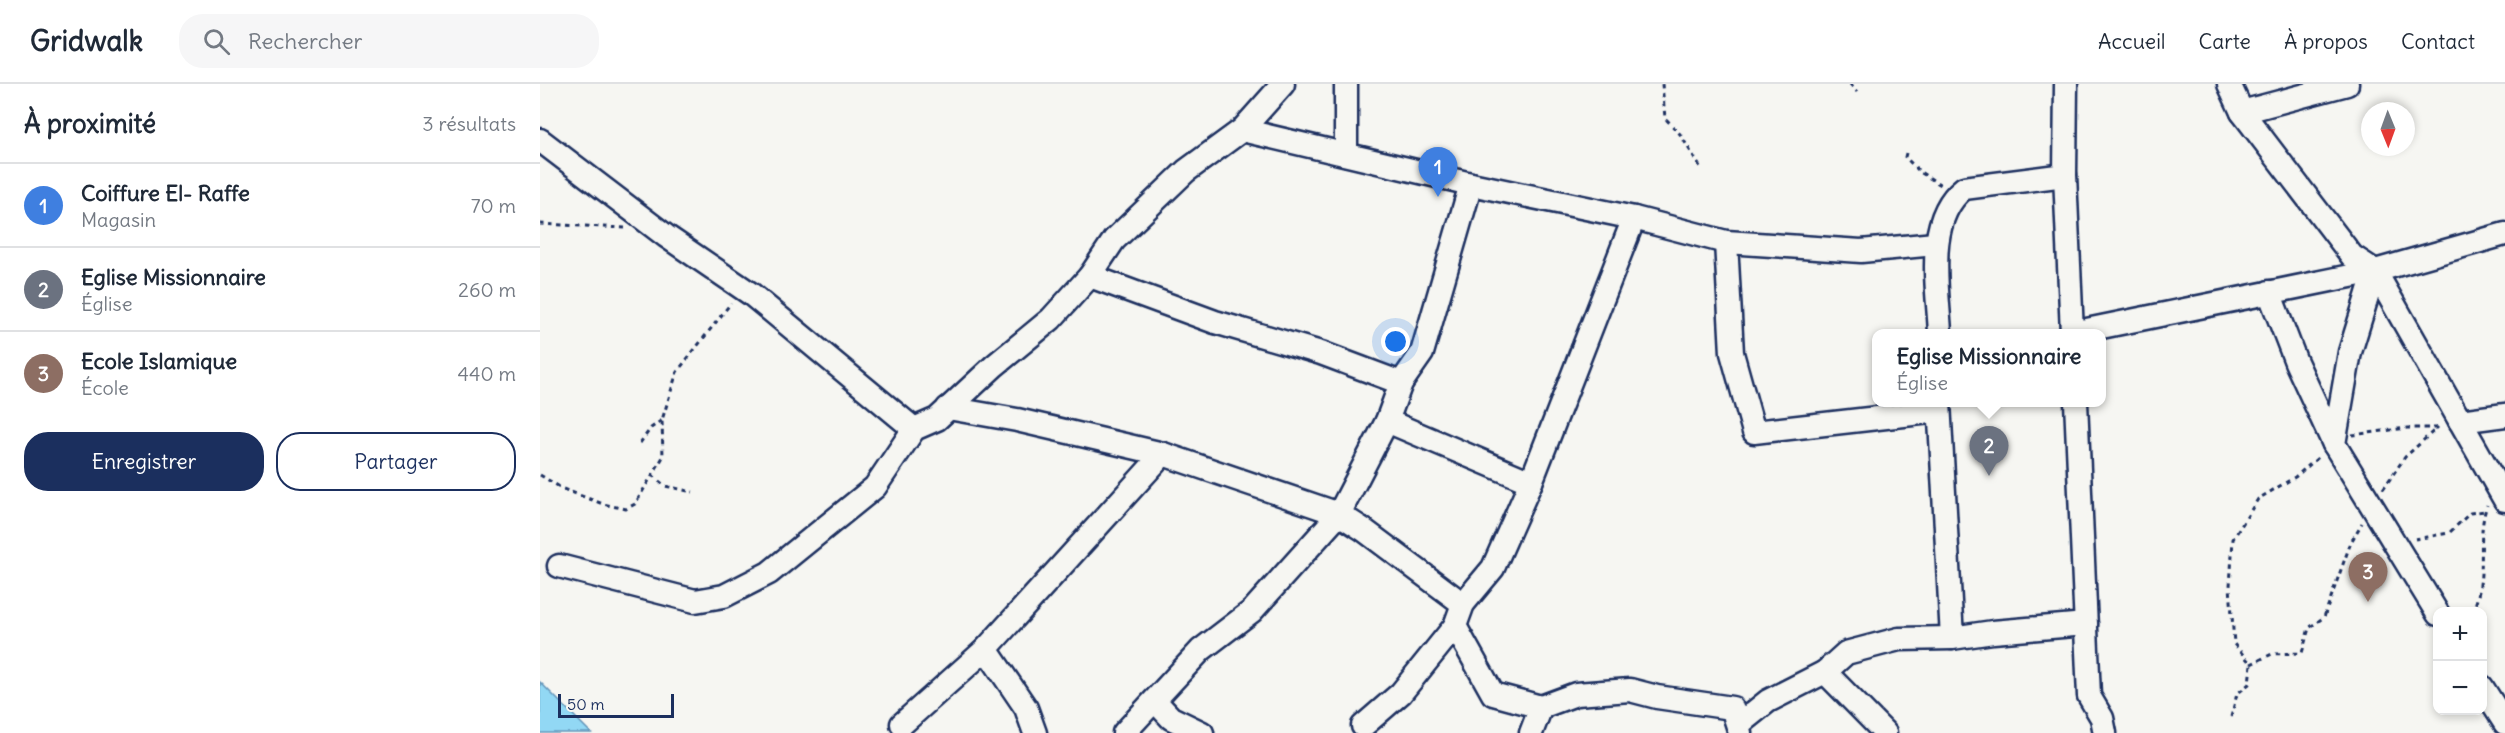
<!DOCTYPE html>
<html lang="fr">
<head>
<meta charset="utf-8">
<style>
	:root { --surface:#fff; --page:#f6f6f7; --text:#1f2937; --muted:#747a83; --line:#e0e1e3; --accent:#1b2f5e }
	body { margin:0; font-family:Delius,sans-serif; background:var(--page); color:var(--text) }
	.controls { position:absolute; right:18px; bottom:18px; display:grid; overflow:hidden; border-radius:12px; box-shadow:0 3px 9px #0003 }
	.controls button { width:54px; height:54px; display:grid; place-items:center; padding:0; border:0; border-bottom:2px solid var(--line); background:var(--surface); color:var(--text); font:30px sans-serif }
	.compass { position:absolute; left:1821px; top:18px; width:54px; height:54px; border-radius:50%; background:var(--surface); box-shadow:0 3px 9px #0003; rotate:179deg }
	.scale { position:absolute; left:18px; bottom:15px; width:116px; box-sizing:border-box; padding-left:6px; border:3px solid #1b2f5e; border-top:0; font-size:16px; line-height:21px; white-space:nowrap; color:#1b2f5e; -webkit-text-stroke:4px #f6f6f2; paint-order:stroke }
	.you { position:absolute; left:856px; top:258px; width:21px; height:21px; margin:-15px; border:4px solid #fff; border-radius:50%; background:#1a73e8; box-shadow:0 0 0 9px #1a73e833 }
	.badge { display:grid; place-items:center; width:39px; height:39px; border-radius:50%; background:var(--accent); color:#fff; font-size:20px; font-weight:700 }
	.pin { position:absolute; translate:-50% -50px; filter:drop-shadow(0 2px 3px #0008) }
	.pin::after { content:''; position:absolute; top:32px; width:21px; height:18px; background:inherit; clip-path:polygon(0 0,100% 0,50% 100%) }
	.popup { position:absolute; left:1332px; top:245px; width:234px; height:78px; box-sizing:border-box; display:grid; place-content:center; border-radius:12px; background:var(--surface); filter:drop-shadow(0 2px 4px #0005); font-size:20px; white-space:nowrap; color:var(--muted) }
	.popup b { font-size:22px; color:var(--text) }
	.popup::after { content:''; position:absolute; left:50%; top:100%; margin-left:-12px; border:12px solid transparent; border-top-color:var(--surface) }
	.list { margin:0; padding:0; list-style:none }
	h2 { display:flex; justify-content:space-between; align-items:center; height:78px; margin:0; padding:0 24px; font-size:26px }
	h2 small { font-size:20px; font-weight:400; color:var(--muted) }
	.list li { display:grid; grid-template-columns:39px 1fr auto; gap:18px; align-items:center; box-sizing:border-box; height:84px; padding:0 24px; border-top:2px solid var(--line) }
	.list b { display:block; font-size:22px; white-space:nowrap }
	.list p { margin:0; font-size:20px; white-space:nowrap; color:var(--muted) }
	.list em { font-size:20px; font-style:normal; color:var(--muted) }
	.actions { display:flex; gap:12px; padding:18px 24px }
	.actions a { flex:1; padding:14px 0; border:2px solid var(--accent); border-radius:24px; text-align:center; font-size:21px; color:var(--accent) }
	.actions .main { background:var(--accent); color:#fff }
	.icon { flex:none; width:33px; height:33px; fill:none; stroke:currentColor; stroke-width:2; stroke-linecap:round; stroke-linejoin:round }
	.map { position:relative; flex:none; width:1965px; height:649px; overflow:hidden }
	header { display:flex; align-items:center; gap:36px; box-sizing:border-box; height:84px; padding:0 30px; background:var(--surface); border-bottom:2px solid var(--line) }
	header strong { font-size:28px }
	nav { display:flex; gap:33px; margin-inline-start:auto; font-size:21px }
	.search { width:420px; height:54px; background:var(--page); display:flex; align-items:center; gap:15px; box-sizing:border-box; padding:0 21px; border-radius:24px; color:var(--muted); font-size:22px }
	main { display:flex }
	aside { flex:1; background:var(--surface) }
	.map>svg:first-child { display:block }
</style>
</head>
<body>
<header>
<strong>Gridwalk</strong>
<div class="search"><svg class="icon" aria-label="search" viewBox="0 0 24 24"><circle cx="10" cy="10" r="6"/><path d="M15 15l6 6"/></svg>Rechercher</div>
<nav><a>Accueil</a><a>Carte</a><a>À propos</a><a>Contact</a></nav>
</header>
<main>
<aside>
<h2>À proximité<small>3 résultats</small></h2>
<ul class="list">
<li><span class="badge" style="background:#3f7fe0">1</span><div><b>Coiffure El- Raffe</b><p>Magasin</p></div><em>70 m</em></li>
<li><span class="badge" style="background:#6b7280">2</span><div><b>Eglise Missionnaire</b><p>Église</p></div><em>260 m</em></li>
<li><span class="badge" style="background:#8d6e63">3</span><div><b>Ecole Islamique</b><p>École</p></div><em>440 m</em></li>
</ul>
<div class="actions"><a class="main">Enregistrer</a><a>Partager</a></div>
</aside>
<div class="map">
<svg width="1965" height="649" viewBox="0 0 1965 649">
	<rect width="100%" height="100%" fill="#f6f6f2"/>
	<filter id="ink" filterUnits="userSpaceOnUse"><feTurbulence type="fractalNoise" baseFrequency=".0167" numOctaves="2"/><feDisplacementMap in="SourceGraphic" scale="12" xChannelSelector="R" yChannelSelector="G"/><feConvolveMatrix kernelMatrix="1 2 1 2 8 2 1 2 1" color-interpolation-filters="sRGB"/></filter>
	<g filter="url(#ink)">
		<path fill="#92d8f4" stroke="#6294b8" stroke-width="1.5" d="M0 598 51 649H0Z"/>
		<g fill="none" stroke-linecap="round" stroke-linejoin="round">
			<g stroke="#1b2f5e" stroke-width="27">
				<g id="minor">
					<path d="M1526 0 1525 91 1532 249"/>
					<path d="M1689 0 1702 28 1812 172 1835 187 1965 416"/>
					<path d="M1702 28 1807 0"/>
					<path d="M702 46 931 100 1094 134 1186 158 1321 167 1395 160"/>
					<path d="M0 56 126 152 211 210 374 345"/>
					<path d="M806 70V0"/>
					<path d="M1186 158 1192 269 1214 348 1399 327"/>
					<path d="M550 192 675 238 781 269 861 299"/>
					<path d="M1729 208 1756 278 1794 360"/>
					<path d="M1400 249C1398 205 1384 135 1424 104L1525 91"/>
					<path d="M1532 249 1835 187"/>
					<path d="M1399 318 1412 554"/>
					<path d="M1536 318 1549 612 1562 634 1565 649"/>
					<path d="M408 324 477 336 623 370 799 430 824 446 923 520"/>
					<path d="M847 337 991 398"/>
					<path d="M1920 337 1965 331"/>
					<path d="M19 482 155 517 184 512 229 489 335 403 374 345 397 335 454 282 511 235 550 192 574 156 646 87 702 46 743 0"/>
					<path d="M1898 530 1794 360 1810 268 1835 187 1965 150"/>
					<path d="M915 542 953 610 1001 623 1036 610 1090 606 1117 613 1192 624 1200 649"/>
					<path d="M446 565 486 624 495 649"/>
					<path d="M1285 588 1306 569 1359 555 1412 554 1453 548 1546 540"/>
					<path d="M1942 603 1965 639"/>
					<path d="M615 617 631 634 662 649"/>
					<path d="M362 640 446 565 623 370"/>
					<path d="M1198 641 1228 617 1285 588 1345 649"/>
					<path d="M823 642 861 609 915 542 923 520 953 484 991 398 1094 134"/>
					<path d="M584 649 661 566 712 527 799 430 847 337 861 299 882 269 931 100"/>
					<path d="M991 649 1001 623"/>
				</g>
			</g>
			<g stroke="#1b2f5e" stroke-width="3" stroke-dasharray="4.5 4.5" stroke-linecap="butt">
				<path d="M1122 0 1125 34 1140 50 1162 86"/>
				<path d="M1310 0 1317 8"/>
				<path d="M1366 69 1365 73 1380 88 1401 101"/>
				<path d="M0 140 85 144"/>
				<path d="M1812 351 1867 344H1898"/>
				<path d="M100 359 111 344 122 336"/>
				<path d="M0 391 23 405 63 420 86 425 95 420 123 373 122 336 137 288 191 219"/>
				<path d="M112 391 125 402 153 408"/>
				<path d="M1843 405 1865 373 1898 343"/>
				<path d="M1875 455 1909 449 1930 429 1945 427"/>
				<path d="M1932 528C1949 494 1935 456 1947 421"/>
				<path d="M1711 580 1732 570 1762 569 1769 544 1784 533 1811 458 1822 439"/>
				<path d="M1691 633 1697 610 1709 600 1711 580 1694 560 1690 502 1693 455 1718 415 1755 393 1780 372"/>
			</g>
			<use href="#minor" stroke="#f6f6f2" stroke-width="22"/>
		</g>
	</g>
</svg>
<div class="controls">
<button>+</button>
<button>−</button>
</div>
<svg class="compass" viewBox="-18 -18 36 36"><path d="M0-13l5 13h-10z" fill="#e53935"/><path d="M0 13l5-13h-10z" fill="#747a83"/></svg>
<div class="scale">50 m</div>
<div class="you"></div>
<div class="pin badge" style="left:898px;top:113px;background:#3f7fe0">1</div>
<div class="pin badge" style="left:1449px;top:392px;background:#6b7280">2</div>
<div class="popup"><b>Eglise Missionnaire</b>Église</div>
<div class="pin badge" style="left:1828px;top:518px;background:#8d6e63">3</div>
</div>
</main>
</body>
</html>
